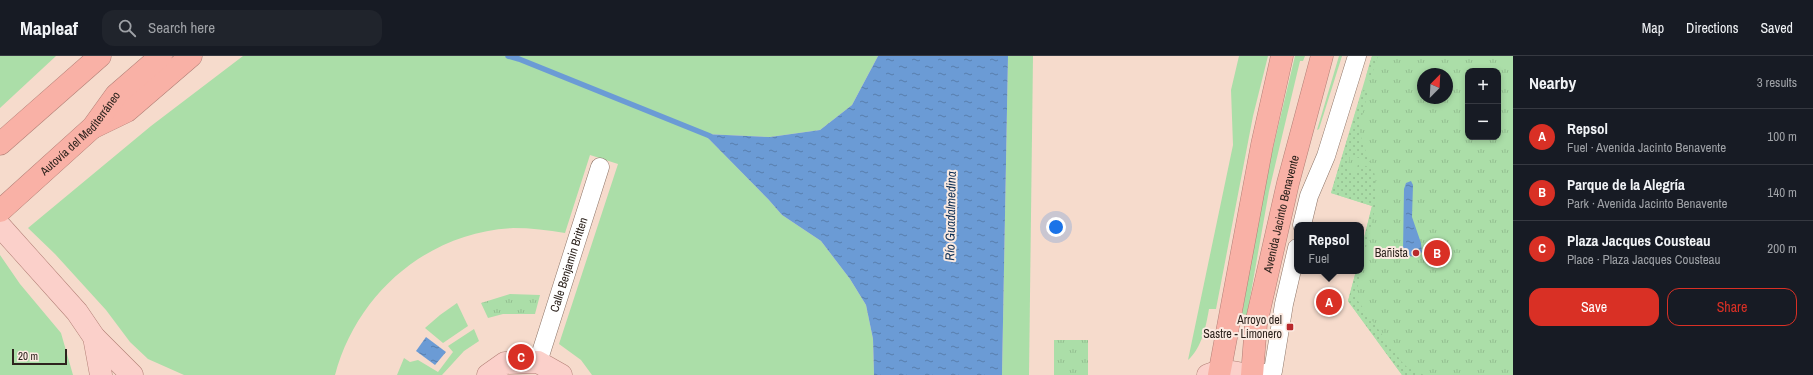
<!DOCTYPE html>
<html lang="en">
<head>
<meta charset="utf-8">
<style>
	:root { --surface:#171b24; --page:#20242c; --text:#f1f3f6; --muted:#9ea1a6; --line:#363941; --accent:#d93025 }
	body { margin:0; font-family:"Archivo Narrow",sans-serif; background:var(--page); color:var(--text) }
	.controls { position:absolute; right:12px; top:12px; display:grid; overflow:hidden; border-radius:8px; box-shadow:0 2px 6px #0003 }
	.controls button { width:36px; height:36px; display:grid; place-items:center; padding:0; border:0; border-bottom:1px solid var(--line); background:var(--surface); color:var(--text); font:20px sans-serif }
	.compass { position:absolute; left:1417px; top:12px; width:36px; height:36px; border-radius:50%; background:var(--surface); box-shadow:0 2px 6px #0003; rotate:24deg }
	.scale { position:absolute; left:12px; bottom:10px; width:55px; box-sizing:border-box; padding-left:4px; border:2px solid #2d231d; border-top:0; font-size:11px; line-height:14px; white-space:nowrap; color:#2d231d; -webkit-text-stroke:3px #fbeae1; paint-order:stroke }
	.you { position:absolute; left:1056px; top:171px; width:14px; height:14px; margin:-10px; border:3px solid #fff; border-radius:50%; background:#1a73e8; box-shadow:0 0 0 6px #1a73e833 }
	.badge { display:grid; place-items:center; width:26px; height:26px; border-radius:50%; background:var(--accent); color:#fff; font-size:13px; font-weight:700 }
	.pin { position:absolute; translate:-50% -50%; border:2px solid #fff; box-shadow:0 1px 4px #0006 }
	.popup { position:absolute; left:1294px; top:166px; width:70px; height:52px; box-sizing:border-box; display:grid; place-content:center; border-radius:8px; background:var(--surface); filter:drop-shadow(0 1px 3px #0005); font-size:13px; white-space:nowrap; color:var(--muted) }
	.popup b { font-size:15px; color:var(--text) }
	.popup::after { content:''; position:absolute; left:50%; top:100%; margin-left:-8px; border:8px solid transparent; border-top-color:var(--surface) }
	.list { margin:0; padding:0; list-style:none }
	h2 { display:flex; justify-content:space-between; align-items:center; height:52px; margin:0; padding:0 16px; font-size:17px }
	h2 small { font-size:13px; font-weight:400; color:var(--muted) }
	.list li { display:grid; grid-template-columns:26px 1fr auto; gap:12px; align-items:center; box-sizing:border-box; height:56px; padding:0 16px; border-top:1px solid var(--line) }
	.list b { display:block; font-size:15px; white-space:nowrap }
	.list p { margin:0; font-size:13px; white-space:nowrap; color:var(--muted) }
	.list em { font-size:13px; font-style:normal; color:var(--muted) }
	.actions { display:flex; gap:8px; padding:12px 16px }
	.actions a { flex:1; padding:9px 0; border:1px solid var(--accent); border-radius:12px; text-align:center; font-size:14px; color:var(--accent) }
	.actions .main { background:var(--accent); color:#fff }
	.icon { flex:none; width:22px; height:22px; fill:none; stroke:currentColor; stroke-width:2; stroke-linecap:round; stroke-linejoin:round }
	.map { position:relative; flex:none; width:1513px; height:319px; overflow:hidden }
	header { display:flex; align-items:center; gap:24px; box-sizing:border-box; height:56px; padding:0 20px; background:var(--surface); border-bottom:1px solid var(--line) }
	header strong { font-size:19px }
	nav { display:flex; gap:22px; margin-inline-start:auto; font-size:14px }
	.search { width:280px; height:36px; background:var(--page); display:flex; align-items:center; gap:10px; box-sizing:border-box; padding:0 14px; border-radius:12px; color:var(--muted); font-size:15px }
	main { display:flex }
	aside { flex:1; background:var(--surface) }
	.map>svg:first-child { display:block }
</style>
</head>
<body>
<header>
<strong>Mapleaf</strong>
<div class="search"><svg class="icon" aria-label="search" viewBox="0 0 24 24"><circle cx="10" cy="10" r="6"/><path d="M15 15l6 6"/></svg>Search here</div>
<nav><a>Map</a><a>Directions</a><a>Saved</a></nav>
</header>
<main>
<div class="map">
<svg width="1513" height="319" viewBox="0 0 1513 319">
	<defs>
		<pattern id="park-tufts" width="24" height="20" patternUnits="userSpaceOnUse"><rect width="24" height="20" fill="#abdea8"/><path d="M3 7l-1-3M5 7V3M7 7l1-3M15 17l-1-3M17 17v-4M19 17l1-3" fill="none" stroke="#93be90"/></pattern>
		<pattern id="garden-dots" width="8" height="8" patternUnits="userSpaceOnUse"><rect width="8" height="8" fill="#abdea8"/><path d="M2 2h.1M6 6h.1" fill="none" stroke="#93be90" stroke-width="1.8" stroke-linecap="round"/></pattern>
		<pattern id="water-ripples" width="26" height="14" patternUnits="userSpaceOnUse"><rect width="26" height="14" fill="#6b9bd5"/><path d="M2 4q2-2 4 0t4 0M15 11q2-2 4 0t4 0" fill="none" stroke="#587eac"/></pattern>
	</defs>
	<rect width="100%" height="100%" fill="#f6dbcc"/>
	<g fill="#abdea8">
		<path d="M0 0H56L0 52Z"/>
		<path d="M243 0H878L852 49 820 74 770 81 704 78 768 143 782 159 821 185 850 223 866 249 873 283 874 319H592L581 304 559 288 618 108 590 99 565 177C548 174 531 172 513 172 428 176 357 237 335 319H184L148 303 130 286 106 254 55 198 28 172 151 70Z"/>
		<path d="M1008 0H1033L1029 319H1002Z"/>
		<path d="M1239 0H1268L1253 60 1216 253H1209C1206 270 1202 292 1188 304L1233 89 1231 34Z"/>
		<path d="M1295 0H1305L1303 5H1300L1269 135 1247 259 1242 258 1263 134Z"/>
		<path d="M1339 0H1342L1319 73 1317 74Z"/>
		<path d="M0 199 20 228 61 277 73 319H0Z"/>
		<path d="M457 247 468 270 443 287 425 272 440 259Z"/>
		<path d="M474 273 479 285 464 295 442 319H397L404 302 410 306 418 304 438 316 453 296 448 290Z"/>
	</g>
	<g fill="url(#park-tufts)" fill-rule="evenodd">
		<path d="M1372 0H1513V319H1402L1348 245 1356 215H1361V194L1372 150 1331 137ZM1468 15H1498V81H1468ZM1423 18H1447V42H1423Z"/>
		<path d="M510 238 540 239 535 258H503L488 262 481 247Z"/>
		<rect x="1054" y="284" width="34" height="35"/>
	</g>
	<g fill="url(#garden-dots)">
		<path d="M1372 0H1378L1371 21 1366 20Z"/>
		<path d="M1362 35 1368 36 1359 72 1363 89 1371 106 1359 104V102L1350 100 1347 114 1356 116 1358 108 1373 112 1375 120 1377 144 1361 213V194L1372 150 1331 137Z"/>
		<path d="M1356 215H1361L1356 237 1358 245 1401 305 1408 312 1424 319H1402L1348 245Z"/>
	</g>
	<g fill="url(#water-ripples)">
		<path d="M878 0H1008L1002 319H874L873 283 866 249 850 223 821 185 782 159 768 143 704 78 770 81 820 74 852 49Z"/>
		<path d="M1411 125 1413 129 1412 161 1421 187 1422 196 1417 201 1409 200 1403 195 1404 133 1406 127Z"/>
		<path d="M426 281 446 296 435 309 416 295Z"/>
	</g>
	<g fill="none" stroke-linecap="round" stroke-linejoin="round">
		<path stroke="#6b9bd5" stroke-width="5.5" d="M508 0 519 3 710 80"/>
		<g stroke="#8c7467" stroke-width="19">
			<g id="minor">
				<path d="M1302 169 1309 140 1326 100 1357 0"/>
				<path id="s1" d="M538 306 600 111"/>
				<path d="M1258 319 1273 315 1284 248 1297 192"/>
			</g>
		</g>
		<g stroke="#b27f76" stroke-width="23">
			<g id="major">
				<path d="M0 170 77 256 94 281 101 319"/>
				<path d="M94 281 132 319"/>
				<path d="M488 319 505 307 538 306 561 319"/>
				<path d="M1208 319C1222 314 1232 315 1247 319"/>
			</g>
		</g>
		<g stroke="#b27f76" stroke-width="23">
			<g id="highway">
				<path d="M94 71 127 55 191 0"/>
				<path d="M0 88 100 0"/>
				<path id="s2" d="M0 155 93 71 116 39 161 0"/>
				<path d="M1219 319 1262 89 1282 0"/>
				<path id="s3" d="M1252 319 1256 268 1288 127 1322 0"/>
			</g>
		</g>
		<use href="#minor" stroke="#fff" stroke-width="18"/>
		<use href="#major" stroke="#fbd0ca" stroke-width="22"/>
		<use href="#highway" stroke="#f9b1a6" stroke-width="22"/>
	</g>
	<g fill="#b9292c" stroke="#fbeae1" stroke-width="1.5">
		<circle cx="1416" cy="197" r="4"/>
		<rect x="1286" y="267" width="8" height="8" rx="2"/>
	</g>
	<g text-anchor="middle" stroke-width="4" stroke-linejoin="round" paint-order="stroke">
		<g font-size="12" fill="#2d231d" stroke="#fbeae1">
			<text dy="4" stroke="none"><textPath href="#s2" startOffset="112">Autovía del Mediterráneo</textPath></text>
			<text dy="4" stroke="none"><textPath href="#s3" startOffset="164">Avenida Jacinto Benavente</textPath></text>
			<text dy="4" stroke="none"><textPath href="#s1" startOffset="102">Calle Benjamin Britten</textPath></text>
		</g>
		<g font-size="12" fill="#2d231d" stroke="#fbeae1" text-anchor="end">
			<text x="1408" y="201">Bañista</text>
			<text x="1282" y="268">Arroyo del<tspan x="1282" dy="14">Sastre - Limonero</tspan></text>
		</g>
		<g font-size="13" font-style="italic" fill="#0d2f55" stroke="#fbeae1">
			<text transform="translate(950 160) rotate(-89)" y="5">Río Guadalmedina</text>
		</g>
	</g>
</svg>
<div class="controls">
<button>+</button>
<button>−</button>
</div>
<svg class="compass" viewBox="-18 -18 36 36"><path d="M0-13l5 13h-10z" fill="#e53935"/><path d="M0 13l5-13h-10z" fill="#9ea1a6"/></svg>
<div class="scale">20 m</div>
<div class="you"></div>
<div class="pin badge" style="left:1329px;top:246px">A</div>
<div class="popup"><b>Repsol</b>Fuel</div>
<div class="pin badge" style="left:1437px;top:197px">B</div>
<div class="pin badge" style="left:521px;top:301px">C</div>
</div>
<aside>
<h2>Nearby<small>3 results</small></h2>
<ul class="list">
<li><span class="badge">A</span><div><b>Repsol</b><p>Fuel · Avenida Jacinto Benavente</p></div><em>100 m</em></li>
<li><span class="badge">B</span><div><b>Parque de la Alegría</b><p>Park · Avenida Jacinto Benavente</p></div><em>140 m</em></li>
<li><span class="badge">C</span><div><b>Plaza Jacques Cousteau</b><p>Place · Plaza Jacques Cousteau</p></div><em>200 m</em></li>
</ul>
<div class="actions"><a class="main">Save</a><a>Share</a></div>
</aside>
</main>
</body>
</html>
